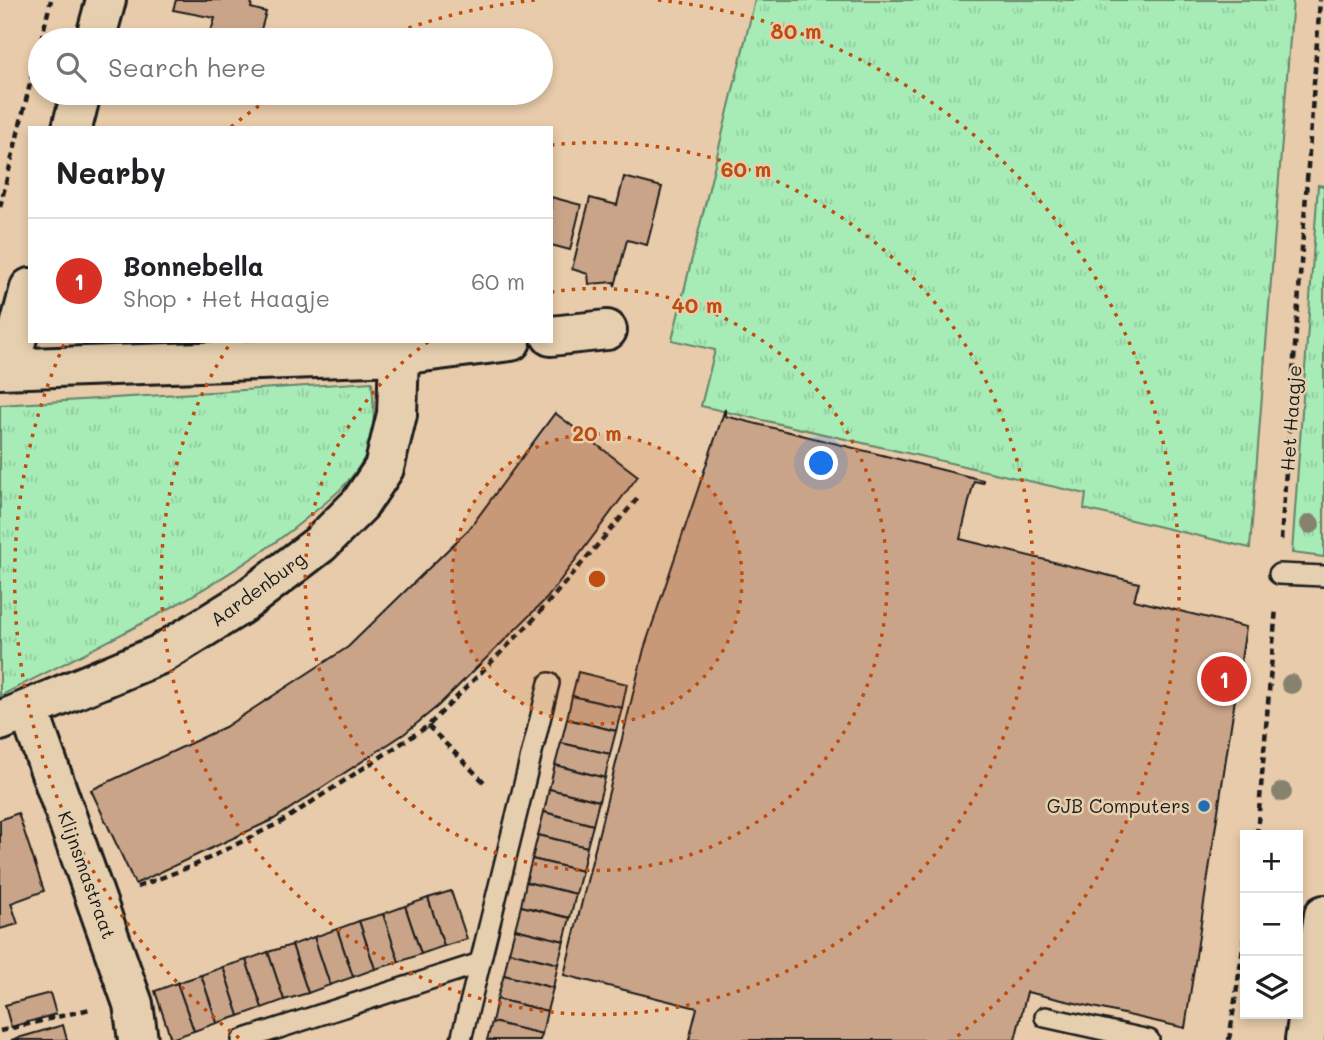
<!DOCTYPE html>
<html lang="en">
<head>
<meta charset="utf-8">
<style>
	:root { --surface:#fff; --page:#f2f2f2; --text:#202124; --muted:#757577; --line:#e0e0e0; --accent:#d93025 }
	body { margin:0; font-family:Mali,sans-serif; background:var(--page); color:var(--text) }
	.controls { position:absolute; right:21px; bottom:21px; display:grid; overflow:hidden; border-radius:0px; box-shadow:0 4px 10px #0003 }
	.controls button { width:63px; height:63px; display:grid; place-items:center; padding:0; border:0; border-bottom:2px solid var(--line); background:var(--surface); color:var(--text); font:35px sans-serif }
	.you { position:absolute; left:822px; top:464px; width:24px; height:24px; margin:-18px; border:5px solid #fff; border-radius:50%; background:#1a73e8; box-shadow:0 0 0 10px #1a73e833 }
	.badge { display:grid; place-items:center; width:46px; height:46px; border-radius:50%; background:var(--accent); color:#fff; font-size:23px; font-weight:700 }
	.pin { position:absolute; translate:-50% -50%; border:4px solid #fff; box-shadow:0 2px 7px #0006 }
	.list { margin:0; padding:0; list-style:none }
	h2 { display:flex; justify-content:space-between; align-items:center; height:91px; margin:0; padding:0 28px; font-size:30px }
	h2 small { font-size:23px; font-weight:400; color:var(--muted) }
	.list li { display:grid; grid-template-columns:46px 1fr auto; gap:21px; align-items:center; box-sizing:border-box; height:126px; padding:0 28px; border-top:2px solid var(--line) }
	.list b { display:block; font-size:26px; white-space:nowrap }
	.list p { margin:0; font-size:23px; white-space:nowrap; color:var(--muted) }
	.list em { font-size:23px; font-style:normal; color:var(--muted) }
	.icon { flex:none; width:38px; height:38px; fill:none; stroke:currentColor; stroke-width:2; stroke-linecap:round; stroke-linejoin:round }
	.map { position:relative; flex:none; width:1324px; height:1040px; overflow:hidden }
	.search { position:absolute; background:var(--surface); box-shadow:0 4px 10px #0003; left:28px; top:28px; width:525px; height:77px; display:flex; align-items:center; gap:18px; box-sizing:border-box; padding:0 24px; border-radius:38px; color:var(--muted); font-size:26px }
	.panel { position:absolute; background:var(--surface); box-shadow:0 4px 10px #0003; left:28px; top:126px; width:525px; height:217px; border-radius:0px }
	.map>svg:first-child { display:block }
</style>
</head>
<body>
<div class="map">
<svg width="1324" height="1040" viewBox="0 0 1324 1040">
	<defs>
		<pattern id="grass-tufts" width="24" height="20" patternUnits="userSpaceOnUse" patternTransform="scale(1.75)"><rect width="24" height="20" fill="#a7ecb7"/><path d="M3 7l-1-3M5 7V3M7 7l1-3M15 17l-1-3M17 17v-4M19 17l1-3" fill="none" stroke="#8fca9d"/></pattern>
	</defs>
	<rect width="100%" height="100%" fill="#e8cbaa"/>
	<filter id="ink" filterUnits="userSpaceOnUse"><feTurbulence type="fractalNoise" baseFrequency=".0143" numOctaves="2"/><feDisplacementMap in="SourceGraphic" scale="14" xChannelSelector="R" yChannelSelector="G"/><feConvolveMatrix kernelMatrix="1 2 1 2 8 2 1 2 1" color-interpolation-filters="sRGB"/></filter>
	<g filter="url(#ink)">
		<g fill="url(#grass-tufts)" stroke="#62846a" stroke-width="2">
			<path d="M755 0H1293L1250 548 1084 509 1086 494 701 406 715 350 672 340Z"/>
			<path d="M1318 185 1324 186V557L1292 553Z"/>
			<path d="M372 382C374 407 377 438 363 460 350 484 329 500 308 517 216 592 105 642 0 696V405Z"/>
		</g>
		<g fill="#caa488" stroke="#1c1c1c" stroke-width="2">
			<path d="M176 0H252L251 8 266 12 258 40 209 38 215 18 173 10Z"/>
			<path d="M624 177 662 187 647 245 627 240 615 286 614 282 589 284 588 274 572 269 590 198 617 205Z"/>
			<path d="M551 197 581 205 570 250 551 245Z"/>
			<path d="M725 409V416L983 480V483L974 481 960 539 1139 583 1134 600 1246 627 1185 1028 1027 992 1015 1040H689L697 1008 564 975 644 649Z"/>
			<path d="M555 413 638 476 547 598 438 706 404 734 274 819 135 884 91 790 225 727 348 647 469 529Z"/>
			<path d="M578 672 627 684 622 708 572 696Z"/>
			<path d="M572 696 622 708 616 731 567 719Z"/>
			<path d="M567 719 616 731 610 754 561 743Z"/>
			<path d="M561 743 610 754 605 778 555 765Z"/>
			<path d="M555 765 605 778 599 801 549 789Z"/>
			<path d="M549 789 599 801 593 825 544 812Z"/>
			<path d="M544 812 593 825 587 847 538 835Z"/>
			<path d="M18 813 44 891 11 903 18 924 0 929V820Z"/>
			<path d="M538 835 587 847 582 871 532 859Z"/>
			<path d="M532 859 582 871 576 894 526 882Z"/>
			<path d="M526 882 576 894 570 918 521 906Z"/>
			<path d="M451 891 467 939 444 946 428 898Z"/>
			<path d="M428 898 444 946 421 954 405 906Z"/>
			<path d="M405 906 421 954 399 962 383 914Z"/>
			<path d="M521 906 570 918 564 941 515 929Z"/>
			<path d="M383 914 399 962 375 969 359 921Z"/>
			<path d="M359 921 375 969 353 977 337 929Z"/>
			<path d="M337 929 353 977 330 985 314 937Z"/>
			<path d="M515 929 564 941 558 964 509 952Z"/>
			<path d="M314 937 330 985 308 993 292 945Z"/>
			<path d="M292 945 308 993 284 1000 268 952Z"/>
			<path d="M268 952 284 1000 262 1008 246 960Z"/>
			<path d="M509 952 558 964 553 988 504 975Z"/>
			<path d="M246 960 262 1008 239 1016 223 967Z"/>
			<path d="M223 967 239 1016 217 1023 201 975Z"/>
			<path d="M201 975 217 1023 194 1031 177 983Z"/>
			<path d="M504 975 553 988 547 1011 497 999Z"/>
			<path d="M177 983 194 1031 171 1039 155 991Z"/>
			<path d="M50 993 56 1014 11 1027 5 1005Z"/>
			<path d="M497 999 547 1011 542 1034 492 1022Z"/>
			<path d="M492 1022 542 1034 540 1040H487Z"/>
			<path d="M63 1025 67 1040H11Z"/>
		</g>
		<g fill="none" stroke-linecap="round" stroke-linejoin="round">
			<g stroke="#1c1c1c" stroke-width="24">
				<g id="lane">
					<path d="M1279 574 1324 576"/>
					<path d="M1045 1017 1149 1040"/>
					<path d="M242 1040 480 963"/>
					<path d="M461 1040 549 683"/>
				</g>
			</g>
			<g stroke="#1c1c1c" stroke-width="44">
				<g id="street">
					<path d="M95 40 106 0"/>
					<path d="M72 128 81 93"/>
					<path d="M551 336 607 330"/>
					<path d="M9 368 30 288"/>
					<path d="M0 369 399 355 511 341"/>
					<path d="M29 711 133 1004 138 1040"/>
					<path d="M0 721 161 654 240 605 320 544 360 504 384 468 397 414 399 355"/>
				</g>
			</g>
			<g stroke="#1c1c1c" stroke-width="44">
				<path id="secondary" d="M1305 1040 1324 915"/>
			</g>
			<g stroke="#1c1c1c" stroke-width="4.5" stroke-dasharray="7 5" stroke-linecap="butt">
				<path d="M41 40 51 0"/>
				<path d="M0 207 40 43"/>
				<path d="M1281 540 1320 0"/>
				<path d="M428 726 486 784"/>
				<path d="M1257 835 1276 608"/>
				<path d="M137 887 195 865 281 822 428 726 533 620 638 498"/>
				<path d="M0 1031 90 1009"/>
				<path d="M1229 1040 1245 935"/>
			</g>
			<use href="#lane" stroke="#e5cfae" stroke-width="19"/>
			<use href="#street" stroke="#e5cfae" stroke-width="38"/>
			<use href="#secondary" stroke="#e5cfae" stroke-width="38"/>
		</g>
		<g fill="#87826d">
			<circle cx="1310" cy="524" r="10"/>
			<circle cx="1291" cy="684" r="10"/>
			<circle cx="1282" cy="792" r="10"/>
		</g>
	</g>
	<circle cx="597" cy="579" r="145" fill="#bf4d0f" fill-opacity=".12"/>
	<g fill="none" stroke="#bf4d0f" stroke-width="3.5" stroke-dasharray="3.5 7">
		<circle cx="597" cy="579" r="145"/>
		<path d="M551 292A291 291 0 1 1 428 342"/>
		<path d="M551 145A436 436 0 1 1 231 342"/>
		<path d="M239 1038A582 582 0 0 1 65 342M231 127A582 582 0 0 1 276 94M379 39A582 582 0 0 1 536 0M658 0A582 582 0 0 1 955 1038"/>
	</g>
	<circle fill="#1f6fb2" stroke="#e5cfae" stroke-width="2.5" cx="1204" cy="806" r="7"/>
	<g text-anchor="middle" stroke-width="5" stroke-linejoin="round" paint-order="stroke">
		<g font-size="19" fill="#1c1c1c" stroke="#e5cfae">
			<text transform="translate(1291 418) rotate(-86)" y="7">Het Haagje</text>
			<text transform="translate(258 589) rotate(-36)" y="7">Aardenburg</text>
			<text transform="translate(87 875) rotate(70)" y="7">Klijnsmastraat</text>
		</g>
		<g font-size="19" fill="#1c1c1c" stroke="#e5cfae" text-anchor="end">
			<text x="1190" y="813">GJB Computers</text>
		</g>
	</g>
	<circle cx="597" cy="579" r="10" fill="#bf4d0f" stroke="#e5cfae" stroke-width="3.5"/>
	<g font-size="21" text-anchor="middle" font-weight="bold" fill="#bf4d0f" stroke="#e5cfae" stroke-width="5" stroke-linejoin="round" paint-order="stroke">
		<text x="796" y="39">80 m</text>
		<text x="746" y="177">60 m</text>
		<text x="697" y="313">40 m</text>
		<text x="597" y="441">20 m</text>
	</g>
</svg>
<div class="controls">
<button>+</button>
<button>−</button>
<button><svg class="icon" aria-label="layers" viewBox="0 0 24 24"><path d="M12 4l9 5-9 5-9-5zM3 14l9 5 9-5"/></svg></button>
</div>
<div class="you"></div>
<div class="pin badge" style="left:1224px;top:679px">1</div>
<div class="search"><svg class="icon" aria-label="search" viewBox="0 0 24 24"><circle cx="10" cy="10" r="6"/><path d="M15 15l6 6"/></svg>Search here</div>
<section class="panel">
<h2>Nearby<small></small></h2>
<ul class="list">
<li><span class="badge">1</span><div><b>Bonnebella</b><p>Shop · Het Haagje</p></div><em>60 m</em></li>
</ul>
</section>
</div>
</body>
</html>
